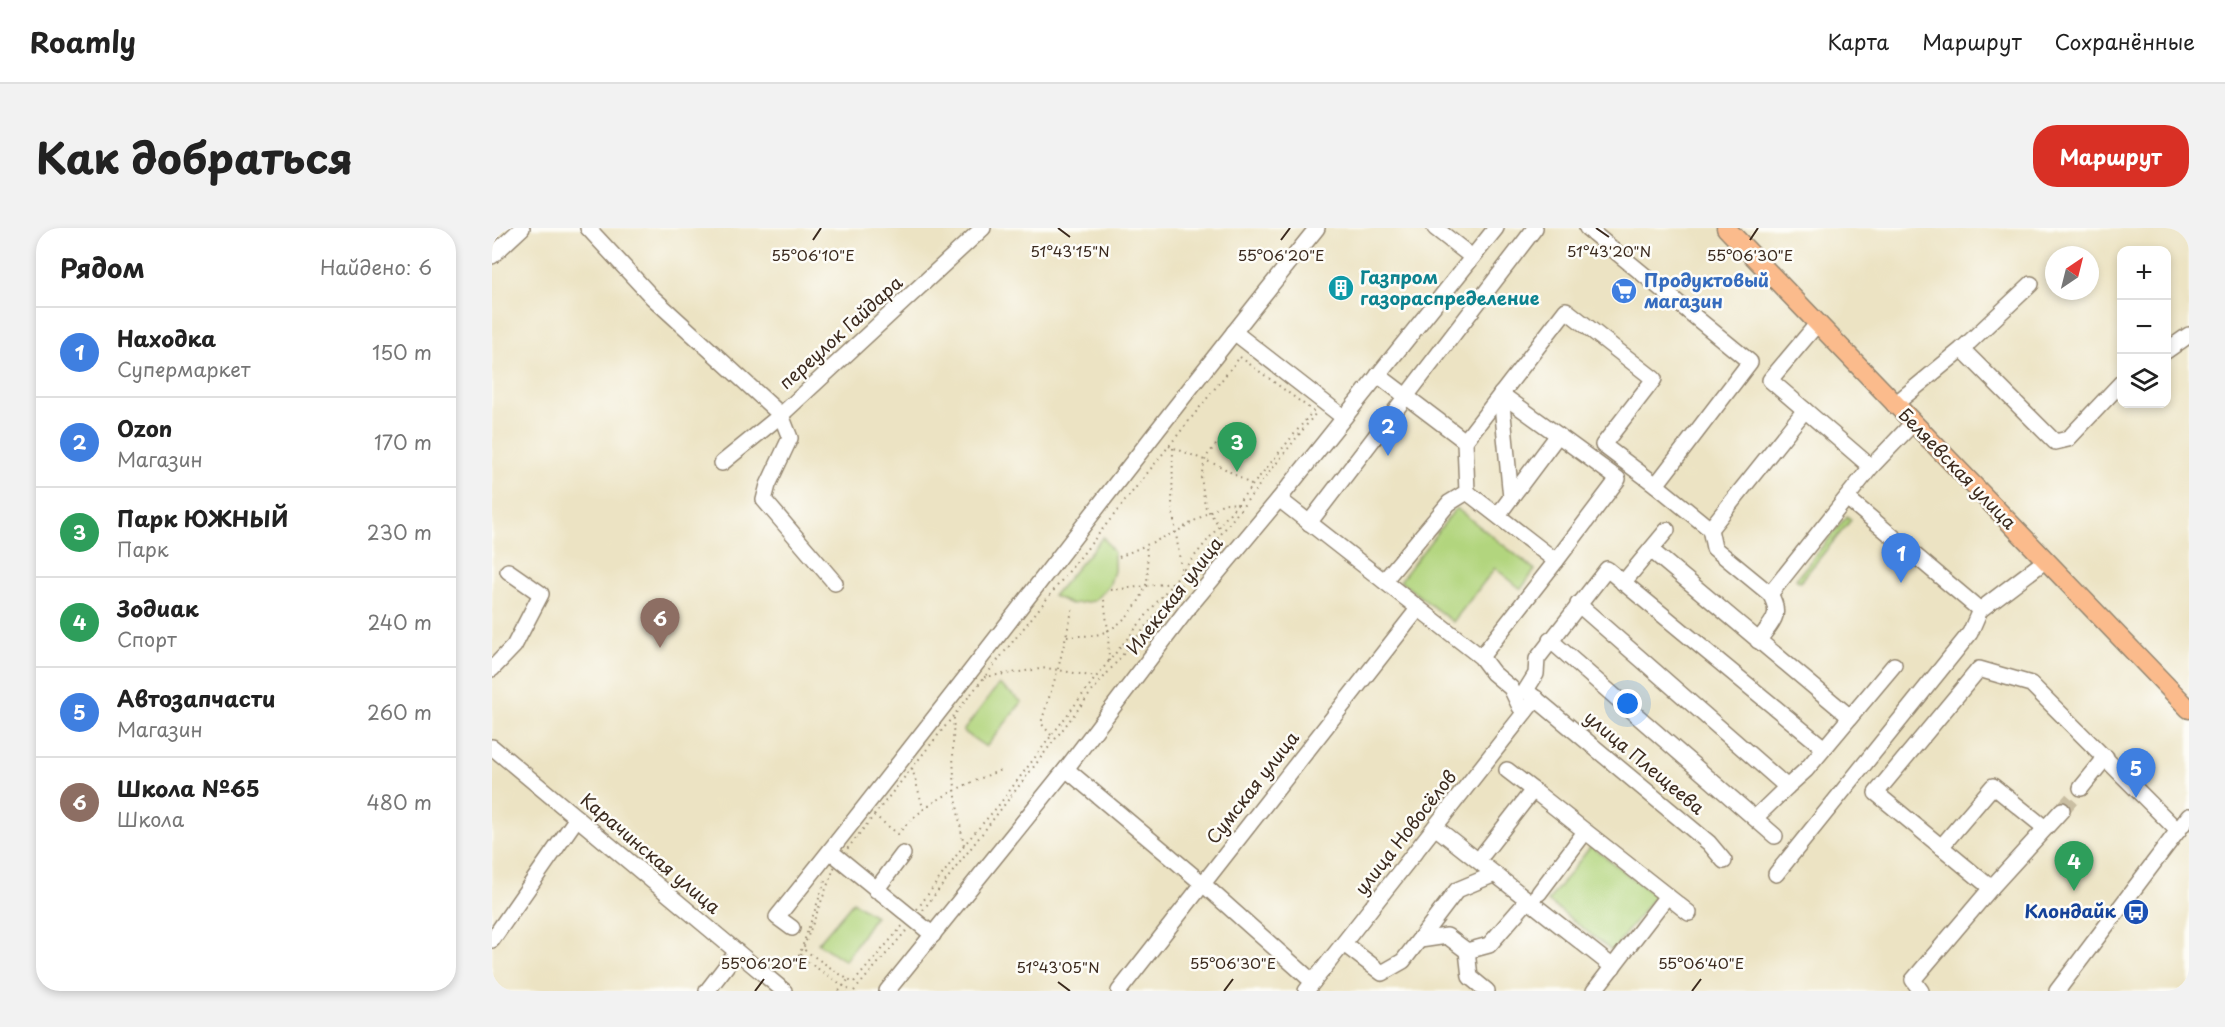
<!DOCTYPE html>
<html lang="ru">
<head>
<meta charset="utf-8">
<style>
	:root { --surface:#fff; --page:#f2f2f2; --text:#222; --muted:#767676; --line:#e0e0e0; --accent:#d93025 }
	body { margin:0; font-family:"Playpen Sans",sans-serif; background:var(--page); color:var(--text) }
	.controls { position:absolute; right:18px; top:18px; display:grid; overflow:hidden; border-radius:12px; box-shadow:0 3px 9px #0003 }
	.controls button { width:54px; height:54px; display:grid; place-items:center; padding:0; border:0; border-bottom:2px solid var(--line); background:var(--surface); color:var(--text); font:30px sans-serif }
	.compass { position:absolute; left:1553px; top:18px; width:54px; height:54px; border-radius:50%; background:var(--surface); box-shadow:0 3px 9px #0003; rotate:35deg }
	.you { position:absolute; left:1136px; top:476px; width:21px; height:21px; margin:-15px; border:4px solid #fff; border-radius:50%; background:#1a73e8; box-shadow:0 0 0 9px #1a73e833 }
	.badge { display:grid; place-items:center; width:39px; height:39px; border-radius:50%; background:var(--accent); color:#fff; font-size:20px; font-weight:700 }
	.pin { position:absolute; translate:-50% -50px; filter:drop-shadow(0 2px 3px #0008) }
	.pin::after { content:''; position:absolute; top:32px; width:21px; height:18px; background:inherit; clip-path:polygon(0 0,100% 0,50% 100%) }
	.list { margin:0; padding:0; list-style:none }
	h2 { display:flex; justify-content:space-between; align-items:center; height:78px; margin:0; padding:0 24px; font-size:26px }
	h2 small { font-size:20px; font-weight:400; color:var(--muted) }
	.list li { display:grid; grid-template-columns:39px 1fr auto; gap:18px; align-items:center; box-sizing:border-box; height:90px; padding:0 24px; border-top:2px solid var(--line) }
	.list b { display:block; font-size:22px; white-space:nowrap }
	.list p { margin:0; font-size:20px; white-space:nowrap; color:var(--muted) }
	.list em { font-size:20px; font-style:normal; color:var(--muted) }
	.icon { flex:none; width:33px; height:33px; fill:none; stroke:currentColor; stroke-width:2; stroke-linecap:round; stroke-linejoin:round }
	.map { position:relative; flex:none; width:1697px; height:763px; overflow:hidden; border-radius:24px }
	header { display:flex; align-items:center; gap:36px; box-sizing:border-box; height:84px; padding:0 30px; background:var(--surface); border-bottom:2px solid var(--line) }
	header strong { font-size:28px }
	nav { display:flex; gap:33px; margin-inline-start:auto; font-size:21px }
	.intro { display:flex; align-items:center; justify-content:space-between; box-sizing:border-box; height:144px; padding:0 36px }
	h1 { margin:0; font-size:42px }
	.button { padding:15px 27px; border-radius:24px; background:var(--accent); color:#fff; font-size:21px; font-weight:700 }
	main { display:flex; gap:36px; padding:0 36px }
	aside { flex:1; background:var(--surface); border-radius:24px; box-shadow:0 3px 9px #0003 }
	.map>svg:first-child { display:block }
</style>
</head>
<body>
<header>
<strong>Roamly</strong>
<nav><a>Карта</a><a>Маршрут</a><a>Сохранённые</a></nav>
</header>
<div class="intro"><h1>Как добраться</h1><a class="button">Маршрут</a></div>
<main>
<aside>
<h2>Рядом<small>Найдено: 6</small></h2>
<ul class="list">
<li><span class="badge" style="background:#3f7fe0">1</span><div><b>Находка</b><p>Супермаркет</p></div><em>150 m</em></li>
<li><span class="badge" style="background:#3f7fe0">2</span><div><b>Ozon</b><p>Магазин</p></div><em>170 m</em></li>
<li><span class="badge" style="background:#2e9e5b">3</span><div><b>Парк ЮЖНЫЙ</b><p>Парк</p></div><em>230 m</em></li>
<li><span class="badge" style="background:#2e9e5b">4</span><div><b>Зодиак</b><p>Спорт</p></div><em>240 m</em></li>
<li><span class="badge" style="background:#3f7fe0">5</span><div><b>Автозапчасти</b><p>Магазин</p></div><em>260 m</em></li>
<li><span class="badge" style="background:#8d6e63">6</span><div><b>Школа №65</b><p>Школа</p></div><em>480 m</em></li>
</ul>
</aside>
<div class="map">
<svg width="1697" height="763" viewBox="0 0 1697 763">
	<rect width="100%" height="100%" fill="#fdfcf7"/>
	<filter id="ink" filterUnits="userSpaceOnUse"><feTurbulence type="fractalNoise" baseFrequency=".0167" numOctaves="2"/><feDisplacementMap in="SourceGraphic" scale="12" xChannelSelector="R" yChannelSelector="G"/><feConvolveMatrix kernelMatrix="1 2 1 2 8 2 1 2 1" color-interpolation-filters="sRGB"/></filter>
	<filter id="wash" filterUnits="userSpaceOnUse"><feTurbulence type="fractalNoise" baseFrequency=".008" numOctaves="4" result="noise"/><feDisplacementMap in="SourceGraphic" scale="24" xChannelSelector="R" yChannelSelector="G"/><feGaussianBlur stdDeviation="1.35" result="paint"/><feColorMatrix in="noise" values="0 0 0 0 0 0 0 0 0 0 0 0 0 0 0 0 0 1.4 0 .05"/><feComposite in="paint" operator="in"/></filter>
	<g filter="url(#wash)">
		<rect width="100%" height="100%" fill="#ece3c3"/>
		<g fill="#b2d57e" stroke="#76804e" stroke-width="1.5">
			<path d="M964 280 1043 342 1029 361 1003 340 961 394 908 353Z"/>
			<path d="M1355 288 1359 292 1308 354 1304 351Z"/>
			<path d="M611 309 622 325V343L617 358 602 373 579 376 561 368Z"/>
			<path d="M507 456 530 474 494 519 471 503Z"/>
			<path d="M1099 618 1163 668 1120 723 1056 673Z"/>
			<path d="M361 674 383 688 353 733 326 715Z"/>
		</g>
	</g>
	<g filter="url(#ink)">
		<g fill="none" stroke-linecap="round" stroke-linejoin="round">
			<path stroke="#c9bea2" stroke-width="15" stroke-dasharray="15 8" stroke-linecap="butt" d="M1570 582 1589 560"/>
			<g stroke="#948670" stroke-width="18">
				<g id="minor">
					<path d="M96 0 160 69 289 187 298 210 276 257 272 272 343 355"/>
					<path d="M943 0 980 29"/>
					<path d="M0 28 30 0"/>
					<path d="M1325 96 1278 152 1379 239"/>
					<path d="M742 104 851 189"/>
					<path d="M1470 121 1539 56"/>
					<path d="M1674 123 1697 107"/>
					<path d="M886 147 973 213 975 264 957 275 892 353"/>
					<path d="M1009 166 1019 270"/>
					<path d="M1009 166 1066 207"/>
					<path d="M1402 177 1470 121 1563 214 1576 211 1630 154"/>
					<path d="M973 213 1074 82 1162 151 1111 217 1164 257 1258 134 1095 0"/>
					<path d="M230 235 289 187 491 0"/>
					<path d="M1164 257 1218 301 1222 320 1278 366C1291 388 1279 395 1266 413"/>
					<path d="M975 264 1064 333 989 429"/>
					<path d="M1355 270 1488 382"/>
					<path d="M787 271 989 429 1001 445 1019 460 1028 479 1033 484"/>
					<path d="M1006 287 1066 207 1126 251 1064 333"/>
					<path d="M817 295 1043 0"/>
					<path d="M1218 301 1313 182"/>
					<path d="M1159 322 1358 489"/>
					<path d="M1131 355 1175 302"/>
					<path d="M1278 366 1379 239 1421 195"/>
					<path d="M1086 376 1295 559 1314 542 1402 437"/>
					<path d="M1058 412 1283 608"/>
					<path d="M0 441 22 418 49 366 16 343"/>
					<path d="M1034 462 1044 446 1045 431 1115 341 1332 520"/>
					<path d="M1037 465 1217 615 1232 633"/>
					<path d="M0 519 292 763"/>
					<path d="M574 541 711 656 821 754"/>
					<path d="M1589 560 1614 529"/>
					<path d="M1041 562 1197 685"/>
					<path d="M1263 590 1295 559"/>
					<path d="M943 599 1121 739"/>
					<path d="M1449 619 1501 558 1553 600"/>
					<path d="M338 623 441 707"/>
					<path d="M992 625 1041 562 1015 542"/>
					<path d="M1284 646 1478 405 1488 382 1554 332"/>
					<path d="M1499 660 1570 582"/>
					<path d="M384 662 411 626"/>
					<path d="M1047 665 1093 604"/>
					<path d="M300 700 285 689C468 462 642 227 825 0"/>
					<path d="M0 712 85 590"/>
					<path d="M928 712 955 708 975 723 978 749 995 763"/>
					<path d="M852 716 890 745 911 733 965 662 1003 646"/>
					<path d="M975 723 997 717 1036 672"/>
					<path d="M215 763 245 724"/>
					<path d="M395 763 574 541 697 379 787 271 1004 0"/>
					<path d="M627 763 926 381"/>
					<path d="M814 763 1044 470"/>
					<path d="M1102 763 1175 668"/>
					<path d="M1429 763 1421 752 1499 660 1384 565 1487 441 1539 456 1686 603"/>
					<path d="M1565 763 1697 588"/>
				</g>
			</g>
			<g stroke="#948670" stroke-width="21">
				<path id="major" d="M1234 0 1697 481"/>
			</g>
			<g stroke="#948670" stroke-width="2" stroke-dasharray="1.5 4.5" stroke-linecap="butt">
				<path d="M748 129 821 183 604 449 506 578 472 617 426 680 361 755 311 721 344 635Z"/>
				<path d="M677 218 730 239 761 258"/>
				<path d="M681 220 680 279 690 346"/>
				<path d="M728 299 713 278 709 248 714 229 732 207"/>
				<path d="M627 329 684 304 732 275 747 276"/>
				<path d="M619 362 681 355"/>
				<path d="M612 372 616 402 617 434"/>
				<path d="M575 408C584 408 594 408 603 407 625 403 646 380 653 360 658 347 655 331 654 317"/>
				<path d="M492 449 555 440 604 449"/>
				<path d="M462 490C459 535 463 573 472 617"/>
				<path d="M559 507 549 495 566 441 581 379"/>
				<path d="M420 540 432 583"/>
				<path d="M382 587 406 606C432 574 471 557 509 542"/>
				<path d="M333 653 307 728 359 763"/>
				<path d="M431 682 598 466 700 343 824 185"/>
				<path d="M305 732 313 722"/>
				<path d="M347 763 356 752"/>
				<path d="M362 763 414 703"/>
			</g>
			<use href="#minor" stroke="#fff" stroke-width="15"/>
			<use href="#major" stroke="#fbbb8c" stroke-width="18"/>
		</g>
	</g>
	<path fill="none" stroke="#3b2a1e" stroke-width="2" d="M566 0 578 9M1104 0 1117 9M321 12 329 0M789 12 798 0M1258 12 1266 0M566 754 578 763M263 763 272 751M732 763 741 751M1200 763 1209 751"/>
	<defs>
		<g id="building-disc" transform="scale(1.35)"><circle r="9.5" fill="#0f9aa8" stroke="#fdfcf7"/><path d="M-4-6H4V6H1V3H-1V6H-4ZM-2.5-4.3h1.7v1.8h-1.7ZM.8-4.3h1.7v1.8H.8ZM-2.5-1h1.7V.8h-1.7ZM.8-1h1.7V.8H.8Z" fill="#fff"/></g>
		<g id="supermarket-disc" transform="scale(1.35)"><circle r="9.5" fill="#3f7fe0" stroke="#fdfcf7"/><path d="M-6-5.5h2.5l.6 2H6L4.5 2H-2.5L-4.4-4H-6ZM-1.5 3.2a1.3 1.3 0 1 0 .1 0ZM3 3.2a1.3 1.3 0 1 0 .1 0Z" fill="#fff"/></g>
		<g id="bus-disc" transform="scale(1.35)"><circle r="9.5" fill="#1a4fb4" stroke="#fdfcf7"/><path d="M-5-6H5V4H4V6H2V4H-2V6H-4V4H-5ZM-3.5-4V0h7V-4ZM-3.5 1.2v1.5H-2V1.2ZM2 1.2v1.5H3.5V1.2Z" fill="#fff"/></g>
	</defs>
	<g fill-rule="evenodd">
		<use href="#building-disc" x="849" y="60"/>
		<use href="#supermarket-disc" x="1132" y="63"/>
		<use href="#bus-disc" x="1644" y="684"/>
	</g>
	<g text-anchor="middle" stroke-width="5" stroke-linejoin="round" paint-order="stroke">
		<g font-size="18" font-weight="bold" fill="#0d838f" stroke="#fdfcf7" text-anchor="start">
			<text x="868" y="56">Газпром<tspan x="868" dy="21">газораспределение</tspan></text>
		</g>
		<g font-size="18" font-weight="bold" fill="#366cbe" stroke="#fdfcf7" text-anchor="start">
			<text x="1152" y="59">Продуктовый<tspan x="1152" dy="21">магазин</tspan></text>
		</g>
		<g font-size="18" fill="#3b2a1e" stroke="#fdfcf7">
			<text transform="translate(349 105) rotate(-42)" y="6">переулок Гайдара</text>
			<text transform="translate(1465 241) rotate(46)" y="6">Беляевская улица</text>
			<text transform="translate(683 368) rotate(-52)" y="6">Илекская улица</text>
			<text transform="translate(1152 535) rotate(40)" y="6">улица Плещеева</text>
			<text transform="translate(761 560) rotate(-52)" y="6">Сумская улица</text>
			<text transform="translate(914 605) rotate(-52)" y="6">улица Новосёлов</text>
			<text transform="translate(158 626) rotate(40)" y="6">Карачинская улица</text>
		</g>
		<g font-size="18" font-weight="bold" fill="#164399" stroke="#fdfcf7" text-anchor="end">
			<text x="1624" y="690">Клондайк</text>
		</g>
	</g>
	<g font-size="15" text-anchor="middle" fill="#3b2a1e" stroke="#fdfcf7" stroke-width="5" stroke-linejoin="round" paint-order="stroke">
		<text x="578" y="29">51°43'15"N</text>
		<text x="1117" y="29">51°43'20"N</text>
		<text x="321" y="33">55°06'10"E</text>
		<text x="789" y="33">55°06'20"E</text>
		<text x="1258" y="33">55°06'30"E</text>
		<text x="272" y="741">55°06'20"E</text>
		<text x="741" y="741">55°06'30"E</text>
		<text x="1209" y="741">55°06'40"E</text>
		<text x="566" y="745">51°43'05"N</text>
	</g>
</svg>
<div class="controls">
<button>+</button>
<button>−</button>
<button><svg class="icon" aria-label="layers" viewBox="0 0 24 24"><path d="M12 4l9 5-9 5-9-5zM3 14l9 5 9-5"/></svg></button>
</div>
<svg class="compass" viewBox="-18 -18 36 36"><path d="M0-13l5 13h-10z" fill="#e53935"/><path d="M0 13l5-13h-10z" fill="#767676"/></svg>
<div class="you"></div>
<div class="pin badge" style="left:1409px;top:355px;background:#3f7fe0">1</div>
<div class="pin badge" style="left:896px;top:228px;background:#3f7fe0">2</div>
<div class="pin badge" style="left:745px;top:244px;background:#2e9e5b">3</div>
<div class="pin badge" style="left:1582px;top:663px;background:#2e9e5b">4</div>
<div class="pin badge" style="left:1644px;top:570px;background:#3f7fe0">5</div>
<div class="pin badge" style="left:168px;top:420px;background:#8d6e63">6</div>
</div>
</main>
</body>
</html>
